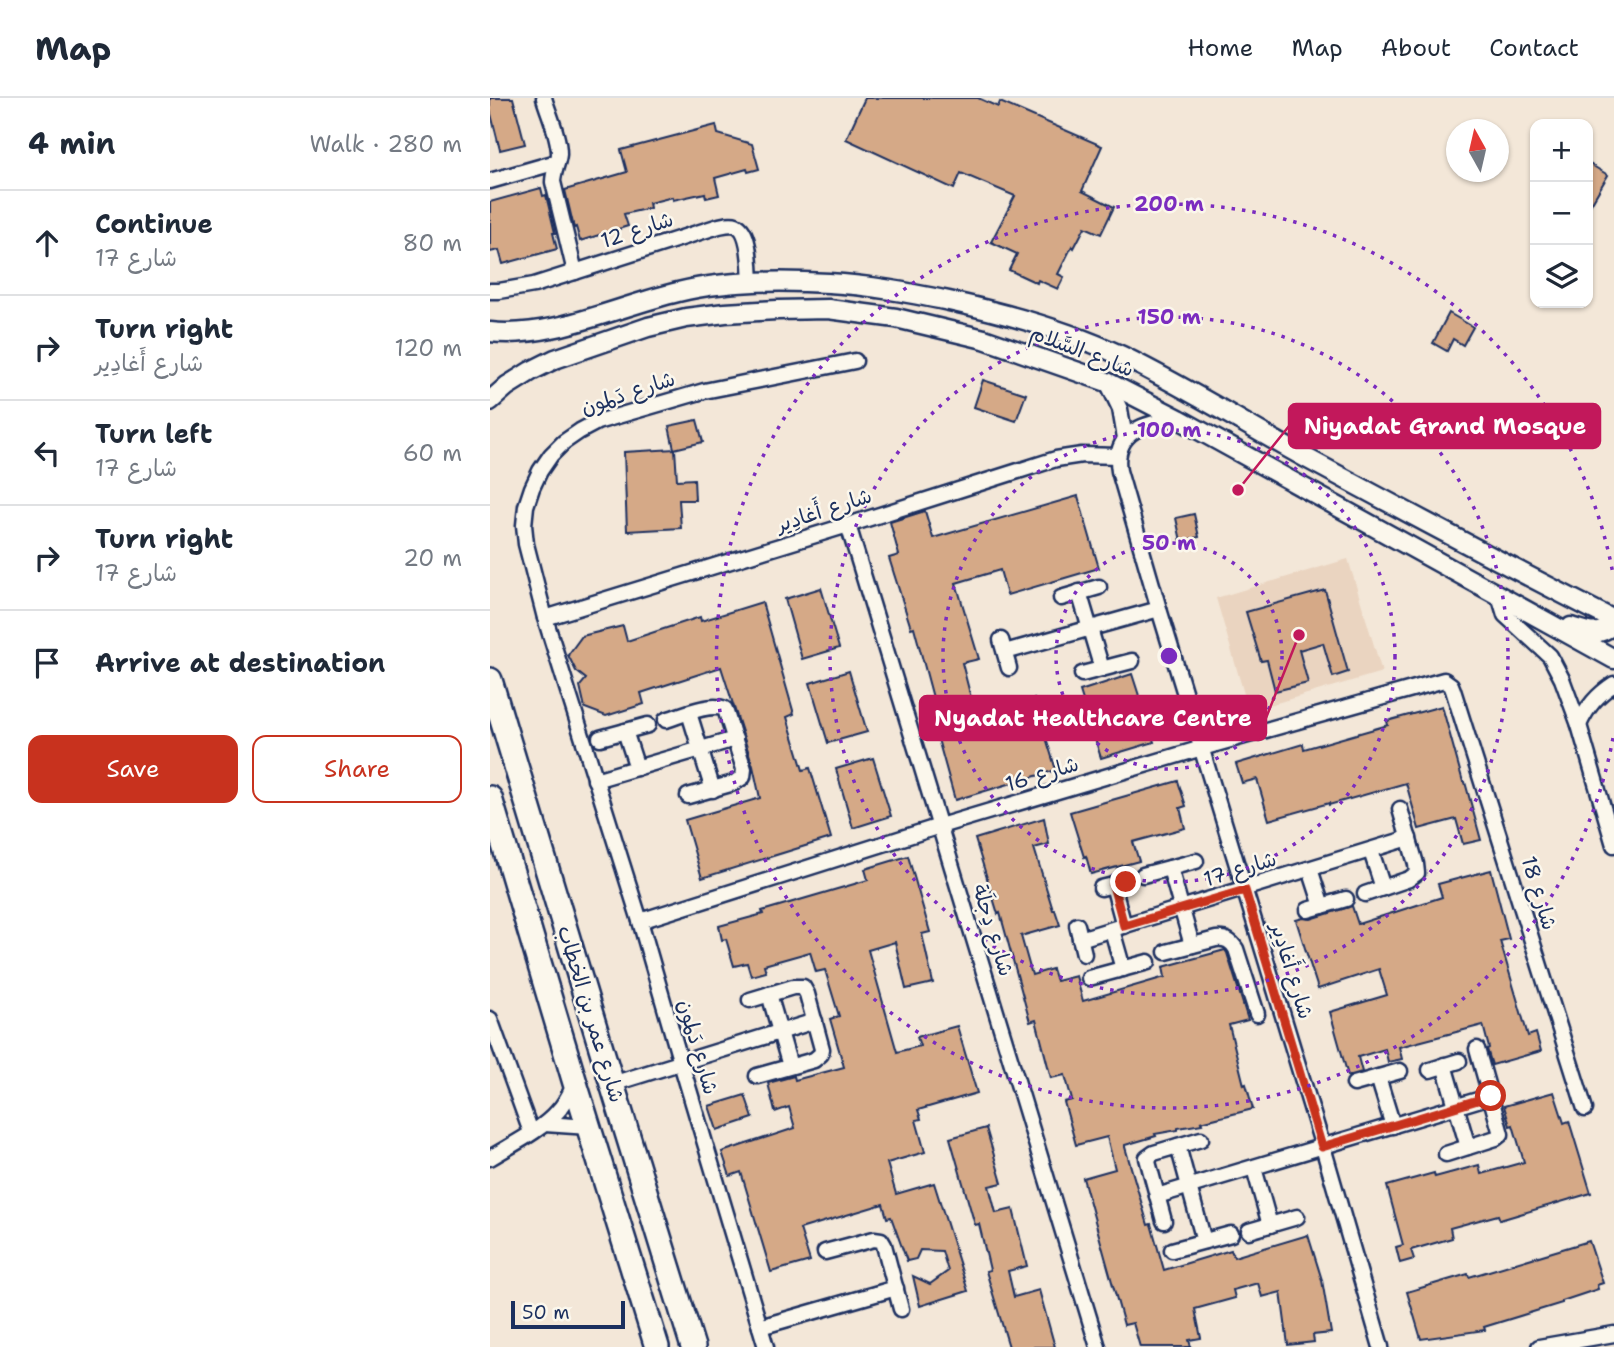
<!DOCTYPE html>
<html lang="en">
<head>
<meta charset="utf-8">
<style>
	:root { --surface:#fff; --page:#f6f6f7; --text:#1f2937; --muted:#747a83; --line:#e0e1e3; --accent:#c8321e }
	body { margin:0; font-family:"Shantell Sans","Playpen Sans Arabic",sans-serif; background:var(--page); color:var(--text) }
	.controls { position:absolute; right:21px; top:21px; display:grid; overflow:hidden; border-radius:14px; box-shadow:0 2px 5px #0004 }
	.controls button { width:63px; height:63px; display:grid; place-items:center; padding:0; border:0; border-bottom:2px solid var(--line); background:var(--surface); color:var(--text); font:35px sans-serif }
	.compass { position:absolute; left:956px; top:21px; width:63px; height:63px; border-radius:50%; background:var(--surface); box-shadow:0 2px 5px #0004; rotate:352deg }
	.scale { position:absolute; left:21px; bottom:18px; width:114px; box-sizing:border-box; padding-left:7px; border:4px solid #1b2f5e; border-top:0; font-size:19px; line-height:24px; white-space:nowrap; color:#1b2f5e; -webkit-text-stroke:5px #fbf7ec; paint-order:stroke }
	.stop { position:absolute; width:21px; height:21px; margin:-16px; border:5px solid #c8321e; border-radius:50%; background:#fff }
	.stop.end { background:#c8321e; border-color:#fff; box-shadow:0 2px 7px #0008 }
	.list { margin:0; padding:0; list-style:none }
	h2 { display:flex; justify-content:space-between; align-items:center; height:91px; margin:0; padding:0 28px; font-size:30px }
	h2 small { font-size:23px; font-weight:400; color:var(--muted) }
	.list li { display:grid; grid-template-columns:46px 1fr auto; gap:21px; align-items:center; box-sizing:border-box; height:105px; padding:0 28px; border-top:2px solid var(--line) }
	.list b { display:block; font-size:26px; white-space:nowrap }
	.list p { margin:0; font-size:23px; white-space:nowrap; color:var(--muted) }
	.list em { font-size:23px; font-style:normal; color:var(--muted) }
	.actions { display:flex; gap:14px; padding:21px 28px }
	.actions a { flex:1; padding:16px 0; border:2px solid var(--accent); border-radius:14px; text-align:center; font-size:24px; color:var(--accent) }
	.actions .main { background:var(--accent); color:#fff }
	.icon { flex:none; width:38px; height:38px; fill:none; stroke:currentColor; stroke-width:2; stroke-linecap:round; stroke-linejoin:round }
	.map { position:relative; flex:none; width:1124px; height:1249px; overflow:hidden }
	header { display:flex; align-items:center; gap:42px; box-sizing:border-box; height:98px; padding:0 35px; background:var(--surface); border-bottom:2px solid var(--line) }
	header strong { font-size:33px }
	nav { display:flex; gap:38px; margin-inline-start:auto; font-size:24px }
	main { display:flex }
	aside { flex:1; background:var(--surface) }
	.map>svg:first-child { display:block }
</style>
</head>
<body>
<header>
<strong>Map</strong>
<nav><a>Home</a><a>Map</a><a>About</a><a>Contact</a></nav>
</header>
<main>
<aside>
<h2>4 min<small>Walk · 280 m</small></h2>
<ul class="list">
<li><svg class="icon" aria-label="ahead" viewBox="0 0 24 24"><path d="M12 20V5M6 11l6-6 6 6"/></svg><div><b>Continue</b><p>شارع 17</p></div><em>80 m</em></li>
<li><svg class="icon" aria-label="right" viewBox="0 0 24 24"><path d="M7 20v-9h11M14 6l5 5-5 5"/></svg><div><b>Turn right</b><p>شارع أَغادِير</p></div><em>120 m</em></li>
<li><svg class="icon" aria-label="left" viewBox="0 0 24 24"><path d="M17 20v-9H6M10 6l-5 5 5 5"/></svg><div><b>Turn left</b><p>شارع 17</p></div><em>60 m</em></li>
<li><svg class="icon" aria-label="right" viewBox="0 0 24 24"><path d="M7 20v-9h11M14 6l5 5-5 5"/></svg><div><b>Turn right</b><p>شارع 17</p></div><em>20 m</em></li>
<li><svg class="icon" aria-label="arrive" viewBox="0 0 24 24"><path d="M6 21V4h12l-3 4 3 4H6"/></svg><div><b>Arrive at destination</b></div></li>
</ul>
<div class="actions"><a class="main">Save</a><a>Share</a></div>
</aside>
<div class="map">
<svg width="1124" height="1249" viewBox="0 0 1124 1249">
	<rect width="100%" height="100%" fill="#f3e7d8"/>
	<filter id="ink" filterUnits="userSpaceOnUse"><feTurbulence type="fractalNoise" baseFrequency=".0143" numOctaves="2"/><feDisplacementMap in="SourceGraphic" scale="14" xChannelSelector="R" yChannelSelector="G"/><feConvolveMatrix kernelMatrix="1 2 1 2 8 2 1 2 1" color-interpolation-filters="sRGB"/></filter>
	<g filter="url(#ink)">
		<path fill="#ead4c0" d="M858 461 892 574 759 613 726 500Z"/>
		<g fill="#d5a987" stroke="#1b2f5e" stroke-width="2">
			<path d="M0 0H23L35 46 10 52 0 12Z"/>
			<path d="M375 0H488L508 9 510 4 612 48 592 93 624 109 611 136 595 129 584 150 582 148 568 176 574 179 568 191 548 182 547 185 519 172 527 156 501 144 525 98 471 75 464 91 356 41Z"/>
			<path d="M226 27 228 36 262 46 269 71 258 74 257 71 225 80 229 97 216 100 215 95 183 102V99L159 105 160 110 134 116 138 128 90 143 86 129 84 130 75 92 137 74 131 52Z"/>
			<path d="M1098 65 1118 77 1098 111Z"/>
			<path d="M51 90 53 98 56 97 65 135H63L67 151 13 166 9 152 0 154V104Z"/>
			<path d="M959 215 983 229 973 247 963 241 957 253 943 245Z"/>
			<path d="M493 282 536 296 526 323 484 309Z"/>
			<path d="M207 322 213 344 184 351 179 328Z"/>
			<path d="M185 351 187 382 204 381 205 402H189L191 430 137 433 134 354Z"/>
			<path d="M588 398 609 470 517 497 510 472 466 485 489 561 472 565 486 619 544 601 566 672 465 702 448 641 460 637 451 609 446 611 424 529 421 530 399 460 409 457 400 424 435 413 443 440Z"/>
			<path d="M704 416 709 439 691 443 686 420Z"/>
			<path d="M331 490 349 550 312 561 295 501Z"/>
			<path d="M835 492 858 574 843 579 833 545 809 552 818 585 785 593 777 562 771 563 756 514Z"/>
			<path d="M272 504 304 616 297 619 313 672 320 670 341 740 212 780 195 722 270 700 263 668 231 569 151 595 154 606 116 618 95 610 90 588 96 581 86 573 78 557 92 538 133 528 137 543 210 519 211 523Z"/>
			<path d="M359 573 377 634 338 645 320 585Z"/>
			<path d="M642 576 664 644 611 660 590 593Z"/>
			<path d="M952 608 973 684H975L991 742 973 746 966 721 929 731 916 685 839 707V705L779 722 767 681 752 685 746 666 813 646 814 651 898 627 897 623Z"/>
			<path d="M383 660 401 718 363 730 346 671Z"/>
			<path d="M688 683 696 708 690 710 695 730 643 744 649 763 601 776 596 758 594 759 580 714Z"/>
			<path d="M554 720 559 746 544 750 563 812H565L570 827 531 838 542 877 562 871 566 883 586 878 593 903 675 879 673 869 735 852 737 855 758 922 739 927 754 987 756 986 763 1011 711 1024 712 1026 688 1030V1032L665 1036 666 1038 635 1047V1049L658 1127 661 1126 674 1172 741 1152 744 1159 818 1137 832 1182 841 1235 823 1237 824 1244 798 1247 791 1194 772 1199 768 1185 743 1192 745 1200 705 1211 711 1240 699 1242 701 1249H650L643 1225 634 1227 593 1080 625 1071 617 1039 586 1047 574 1004 582 1002 575 977 561 980 546 922 540 924 510 815 508 816 485 741Z"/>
			<path d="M418 758 440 834 432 836 443 885 416 891 405 844 378 852 407 954 430 948 427 939 467 928 487 995 428 1012 431 1021 426 1022 435 1054 397 1065 406 1096 444 1085 478 1193 430 1208 423 1178 440 1186 458 1173 452 1153 430 1152 426 1161 417 1163 401 1119 397 1120 393 1106 310 1131 320 1163 281 1174 251 1074 240 1078 232 1054 305 1030 299 1009 285 1014 278 985 304 978 305 982 354 969 340 921 349 918 335 872 326 874 320 854 274 867 276 874 261 878 257 865 244 868 236 841 232 842 229 828 273 816 272 813 378 782 375 771Z"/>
			<path d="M1001 772 1019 841 1010 843 1038 938 1046 935 1051 953 1002 967 997 951 999 950 993 927 909 949 912 961 898 964 895 951 868 959 872 974 858 978 840 914 897 897 889 871 828 891 806 822 813 820 821 821 862 808 868 826 952 799 948 786Z"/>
			<path d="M1064 994 1074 1025 1079 1023 1101 1095 1010 1122 1008 1117 960 1130 962 1140 921 1152 924 1161 910 1165 906 1149 913 1147 897 1088 944 1075 945 1079 989 1067 991 1076 1034 1064 1023 1027 1020 1028 1014 1008Z"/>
			<path d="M255 997 263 1020 227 1032 219 1008Z"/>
			<path d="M496 1030 512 1085 499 1088 506 1115 523 1111 537 1168 518 1173 524 1199 549 1192 565 1249H519L496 1173 500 1172 489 1126 485 1127 460 1040Z"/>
			<path d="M1099 1143 1113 1185 1107 1187 1108 1191 1072 1203V1205L994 1229 995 1232 931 1241 917 1194 978 1176 979 1179Z"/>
		</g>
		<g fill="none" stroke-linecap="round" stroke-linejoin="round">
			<g stroke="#1b2f5e" stroke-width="19">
				<g id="minor">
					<path d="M54 0C59 17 69 38 69 56 68 66 63 74 63 84L85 174"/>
					<path d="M0 83 67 64"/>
					<path d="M0 193H9L44 187 229 128C234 127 241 125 246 127 261 133 260 171 261 185"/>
					<path d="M617 284 630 311 635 340"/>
					<path d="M689 321C658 324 622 332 629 373L669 511 833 1049 891 1249"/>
					<path d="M358 427 608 1249"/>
					<path d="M589 494 612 571"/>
					<path d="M1009 497 1015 517 1060 558 1072 581 1089 627 1124 747"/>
					<path d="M571 500 609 489"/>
					<path d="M55 520 358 427 566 361 592 357 628 358"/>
					<path d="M511 542 519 570"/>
					<path d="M515 554 669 511"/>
					<path d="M592 576 642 563"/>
					<path d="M199 615 223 692"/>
					<path d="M176 622C192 617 221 604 235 611L254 671 253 679 244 685 198 698"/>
					<path d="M1089 627C1097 609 1107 597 1124 586"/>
					<path d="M135 633 147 670"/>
					<path d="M110 640 158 627"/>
					<path d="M105 682 245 641"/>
					<path d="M881 753 893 790"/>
					<path d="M680 770 702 847"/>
					<path d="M820 771 832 808"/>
					<path d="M653 777 706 763"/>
					<path d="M623 787 634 828"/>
					<path d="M611 790 636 784"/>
					<path d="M875 796 919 781 927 775 926 766 910 711"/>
					<path d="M818 812 856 801"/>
					<path d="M150 823 450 728 712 650 954 582 961 587 963 592 1095 1011"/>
					<path d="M587 827 594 856"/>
					<path d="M622 832 633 871"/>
					<path d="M590 841 919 740"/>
					<path d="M676 854 726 841C736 840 741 843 746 851L767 916"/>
					<path d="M599 880 658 864"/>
					<path d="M279 896 300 968"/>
					<path d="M260 902 303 889H313L317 896 332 951 331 956 324 962 267 978"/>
					<path d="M0 921 41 1034"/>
					<path d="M954 967 978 1049"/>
					<path d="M940 972 969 963"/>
					<path d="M888 979 903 1028"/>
					<path d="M122 986 325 923"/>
					<path d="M864 986 910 973"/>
					<path d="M55 1026 99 1029"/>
					<path d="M688 1048 714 1143"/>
					<path d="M956 1056 1006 1040 1011 1036 987 951"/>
					<path d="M0 1060C21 1047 52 1032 68 1013 76 1005 80 995 85 985"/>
					<path d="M764 1070 780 1127"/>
					<path d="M667 1098 1001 998"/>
					<path d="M674 1123 657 1060 664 1055 711 1041"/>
					<path d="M759 1133 807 1119"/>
					<path d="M682 1152 741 1136"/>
					<path d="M335 1154 384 1141 391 1142 394 1147 411 1211"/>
					<path d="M270 1229 406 1190"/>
					<path d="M276 1249 191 965 150 823 55 520 36 446 34 427 36 408 42 390 50 373 61 357 74 344 90 333 107 324 214 293 365 263"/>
					<path d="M1049 1249 1124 1236"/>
				</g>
			</g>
			<g stroke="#1b2f5e" stroke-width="23">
				<g id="tertiary">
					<path d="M0 234C62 241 128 208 188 194 236 182 290 182 339 185 379 187 420 195 459 203 519 216 577 232 632 258 696 289 756 327 818 361 920 416 1021 470 1124 522"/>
					<path d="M0 303 17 288 41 273 65 261 158 229 196 220 235 215 287 212 338 211 406 220 494 241 617 284 689 321 1124 561"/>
					<path d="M1081 529C1100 535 1107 539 1124 526"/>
				</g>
			</g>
			<g stroke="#1b2f5e" stroke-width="28">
				<g id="primary">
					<path d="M0 582 122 986 203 1249"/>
					<path d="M0 700 85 985 167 1249"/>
				</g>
			</g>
			<use href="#minor" stroke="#fbf7ec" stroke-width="14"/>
			<use href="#tertiary" stroke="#fbf7ec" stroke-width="18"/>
			<use href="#primary" stroke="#fbf7ec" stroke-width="23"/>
		</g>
	</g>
	<g fill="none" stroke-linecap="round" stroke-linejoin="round" filter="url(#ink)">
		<path stroke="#c8321e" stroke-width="9" d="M636 784 623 787 634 828 755 792 832 1049 1001 998"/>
	</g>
	<g fill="none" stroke="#7b2cbf" stroke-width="3.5" stroke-dasharray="3.5 7">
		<circle cx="679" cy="558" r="113"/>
		<circle cx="679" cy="558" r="226"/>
		<circle cx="679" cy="558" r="339"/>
		<path d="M1123 640A452 452 0 1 1 1123 476"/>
	</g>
	<g text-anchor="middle" stroke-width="5" stroke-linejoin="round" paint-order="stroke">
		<g font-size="21" fill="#1b2f5e" stroke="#fbf7ec">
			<text transform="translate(147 132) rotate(-18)" y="7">شارع 12</text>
			<text transform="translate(592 253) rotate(21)" y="7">شارع السَّلام</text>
			<text transform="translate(138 295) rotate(-18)" y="7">شارع دَلمون</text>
			<text transform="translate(334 412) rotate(-18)" y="7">شارع أَغادِير</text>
			<text transform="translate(552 676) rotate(-17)" y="7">شارع 16</text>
			<text transform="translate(750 771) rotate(-17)" y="7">شارع 17</text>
			<text transform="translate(1049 795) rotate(73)" y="7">شارع 18</text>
			<text transform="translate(503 832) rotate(73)" y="7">شارع دِجلَة</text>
			<text transform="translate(802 873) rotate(73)" y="7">شارع أَغادِير</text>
			<text transform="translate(101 916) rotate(73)" y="7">شارع عمر بن الخطاب</text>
			<text transform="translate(208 949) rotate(74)" y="7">شارع دَلمون</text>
		</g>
	</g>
	<circle cx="679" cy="558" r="10" fill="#7b2cbf" stroke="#fbf7ec" stroke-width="3.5"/>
	<g font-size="21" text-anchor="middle" font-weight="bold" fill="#7b2cbf" stroke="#fbf7ec" stroke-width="5" stroke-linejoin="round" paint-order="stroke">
		<text x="679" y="113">200 m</text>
		<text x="679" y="226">150 m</text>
		<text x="679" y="339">100 m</text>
		<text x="679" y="452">50 m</text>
	</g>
	<path fill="none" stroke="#c2185b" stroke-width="2.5" d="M748 392L799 328M809 537L776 620"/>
	<g fill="#c2185b" stroke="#fbf7ec" stroke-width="2.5">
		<circle cx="748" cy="392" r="7"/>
		<circle cx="809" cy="537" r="7"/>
	</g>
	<g fill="#c2185b" stroke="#c2185b" stroke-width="2.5">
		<rect x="799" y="306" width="311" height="44" rx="7"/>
		<rect x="430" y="598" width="346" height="44" rx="7"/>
	</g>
	<g font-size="23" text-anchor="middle" font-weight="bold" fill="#fff">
		<text x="955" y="336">Niyadat Grand Mosque</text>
		<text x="603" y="628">Nyadat Healthcare Centre</text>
	</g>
</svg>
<div class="controls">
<button>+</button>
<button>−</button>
<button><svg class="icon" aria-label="layers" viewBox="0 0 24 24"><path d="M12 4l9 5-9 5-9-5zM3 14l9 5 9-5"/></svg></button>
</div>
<svg class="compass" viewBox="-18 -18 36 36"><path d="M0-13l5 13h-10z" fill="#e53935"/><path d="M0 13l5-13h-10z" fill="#747a83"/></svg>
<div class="scale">50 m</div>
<div class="stop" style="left:1001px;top:998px"></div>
<div class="stop end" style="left:636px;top:784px"></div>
</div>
</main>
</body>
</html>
